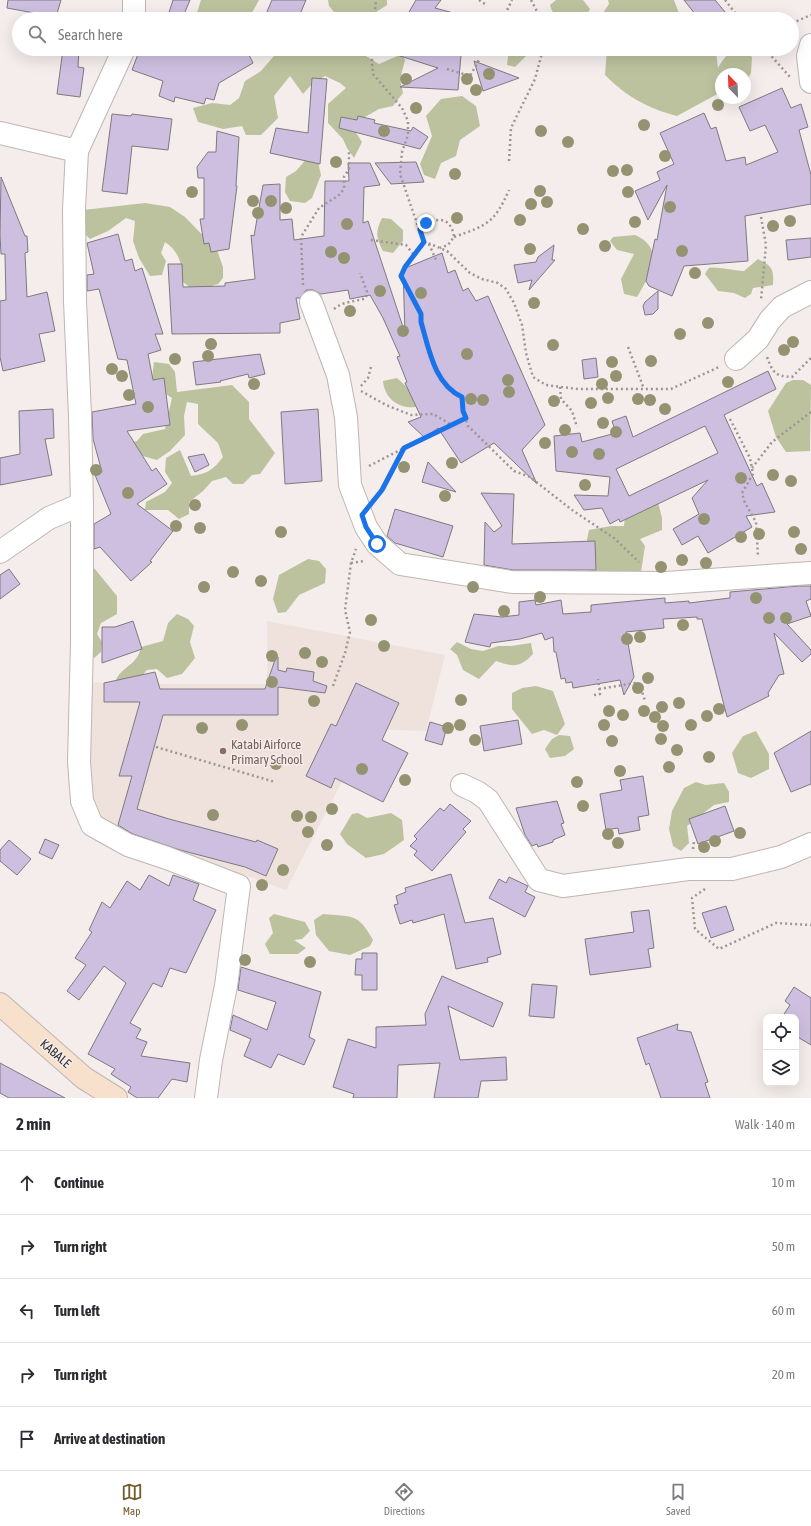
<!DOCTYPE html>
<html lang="en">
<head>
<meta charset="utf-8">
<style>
	:root { --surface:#fff; --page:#f2f2f3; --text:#2b2b33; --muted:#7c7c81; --line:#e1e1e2; --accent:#755c2d }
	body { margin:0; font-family:"Asap Condensed",sans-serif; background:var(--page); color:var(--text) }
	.controls { position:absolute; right:12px; bottom:12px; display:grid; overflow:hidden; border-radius:8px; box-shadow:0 4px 16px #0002 }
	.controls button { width:36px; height:36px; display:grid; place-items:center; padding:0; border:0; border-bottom:1px solid var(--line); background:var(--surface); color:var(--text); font:20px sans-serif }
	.compass { position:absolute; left:715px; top:68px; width:36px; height:36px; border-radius:50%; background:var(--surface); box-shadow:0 4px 16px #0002; rotate:337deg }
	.stop { position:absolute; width:12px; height:12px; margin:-9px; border:3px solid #1a73e8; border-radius:50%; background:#fff }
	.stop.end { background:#1a73e8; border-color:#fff; box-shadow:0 1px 4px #0008 }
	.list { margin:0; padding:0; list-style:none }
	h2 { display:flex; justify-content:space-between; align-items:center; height:52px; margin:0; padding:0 16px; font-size:17px }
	h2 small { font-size:13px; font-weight:400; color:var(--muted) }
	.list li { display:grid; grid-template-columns:26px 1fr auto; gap:12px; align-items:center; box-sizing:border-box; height:64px; padding:0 16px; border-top:1px solid var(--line) }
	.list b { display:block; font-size:15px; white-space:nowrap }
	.list em { font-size:13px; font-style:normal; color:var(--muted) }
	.icon { flex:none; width:22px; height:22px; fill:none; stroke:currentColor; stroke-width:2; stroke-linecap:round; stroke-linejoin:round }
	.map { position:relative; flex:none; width:811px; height:1098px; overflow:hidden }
	.search { position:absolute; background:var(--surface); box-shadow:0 4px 16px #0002; left:12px; right:12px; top:12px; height:44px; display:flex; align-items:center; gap:10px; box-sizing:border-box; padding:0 14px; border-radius:22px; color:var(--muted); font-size:15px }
	.sheet { height:372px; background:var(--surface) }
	nav { display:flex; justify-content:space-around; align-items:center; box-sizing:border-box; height:56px; border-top:1px solid var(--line); background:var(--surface); font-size:11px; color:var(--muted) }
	nav a { display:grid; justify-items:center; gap:2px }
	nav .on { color:var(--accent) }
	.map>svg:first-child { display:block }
</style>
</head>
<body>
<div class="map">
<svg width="811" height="1098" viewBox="0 0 811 1098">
	<rect width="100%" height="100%" fill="#f4edeb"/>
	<path fill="#efe1db" d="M267 621 445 655 426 731 369 729 286 890 233 871 124 839 104 827 88 796 85 682 147 684H267Z"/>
	<g fill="#bcc29e">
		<path d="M201 0H259L253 11 243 19H195Z"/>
		<path d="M328 0H387V5L370 16 369 19H340L329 6Z"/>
		<path d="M556 0H583L590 9 585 19C571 19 553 21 550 5Z"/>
		<path d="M608 0H674L681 19H599L609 4Z"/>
		<path d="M280 49 301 51V49H363L366 56 379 64 402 54 405 60 400 79 403 93 393 106 379 109 351 125 362 142 354 158 347 148 343 139 328 123V104L346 88 340 83 325 76 312 84 303 94 290 76 274 96 278 118 261 135H246L242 126 223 129 198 122 193 108 212 103 230 105 239 98 245 81 261 71Z"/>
		<path d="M509 49H530L529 53 515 67 507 65Z"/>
		<path d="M607 49H713L716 52 718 68C722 61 731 47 740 49 744 50 748 54 752 57L751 73 745 84V74H721V92L677 116C647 108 627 97 605 75Z"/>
		<path d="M462 96 476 106 480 126 460 140 456 156 441 163 435 179 424 175 420 164 432 136 426 116 441 99Z"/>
		<path d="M315 149 321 175 312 198 305 203 290 201 285 192 286 177 296 171Z"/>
		<path d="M145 203 170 207 185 217 217 250 223 267V278L218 284 195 291 183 282C182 265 180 252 165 242L161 253 166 261 162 275 150 276 139 258 133 241 135 221 126 218 108 231 90 239 81 230 83 210Z"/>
		<path d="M382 218 391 219 403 230V241L393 253 383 251C376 238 375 232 382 218Z"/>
		<path d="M635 235C666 248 650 276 637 297L624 294 621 279 634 254 617 250 610 241 613 237Z"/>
		<path d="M758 259C772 266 774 269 773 285L753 288 751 294 745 298 734 293 718 291 705 274C706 272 707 270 709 268 712 266 738 271 744 271Z"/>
		<path d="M154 362 169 364 175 372 177 392 232 385 249 402V419L275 453 260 474 252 475 243 484H233L226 477 212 481 203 491 189 502V514L179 519 168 510H145L146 502 165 492 172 483 165 472 166 458 180 450 191 476C207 474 213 470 223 457L218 443 198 424V404L187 402 184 416 185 435 170 451 157 460 139 455 123 445 137 441 143 434 165 429 172 398 166 394 159 392 152 378Z"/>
		<path d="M397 378 412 392 421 406C402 411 385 401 383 381Z"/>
		<path d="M793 380H803L811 385 810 451 786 452 776 437 768 411 786 383Z"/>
		<path d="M657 498 662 518V530L640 539 645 546 641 572 593 576 584 555 589 530 611 526H624L625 516Z"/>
		<path d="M308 559 319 561 326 569 325 583 299 595 286 612 278 613 273 599 279 575Z"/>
		<path d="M94 568 117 596V614L101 623 97 634 102 642 101 652 94 658 77 640 89 571Z"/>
		<path d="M177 614 188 619 194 626 190 642 195 658 182 674 167 678 157 669 147 670 138 680H116C122 666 138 665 141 647L163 641 168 623Z"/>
		<path d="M457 642 471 649 483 651 498 646H511L531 643 533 654C520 668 513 667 496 661L479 679 463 670 457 655 450 649Z"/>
		<path d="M536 686 553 691 565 724 557 735 544 730 532 734 512 709V693L522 688Z"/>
		<path d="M756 731 769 754V769L751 778 738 773 732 753 743 736Z"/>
		<path d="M559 735 570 736 574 749 565 756 550 758 545 749 552 739Z"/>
		<path d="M696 782 706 785 724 783 729 792V802L714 805 687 826 689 843 681 851 673 846 669 829 672 811 684 788Z"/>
		<path d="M358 813 367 818 391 813 402 820 404 840 384 854 366 858 347 844 340 834 352 814Z"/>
		<path d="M274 914 305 922 310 931 302 939 294 940 306 948 298 954H270L265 944 273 933 269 918Z"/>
		<path d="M323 914C351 917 358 912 373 940L370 946 350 955 329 951 316 935 314 920Z"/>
	</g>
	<g fill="#cebfe0" stroke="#7d7a7f" fill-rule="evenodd">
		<path d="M8 0H61L56 17 7 8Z"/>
		<path d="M173 0H190L182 19H167Z"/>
		<path d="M272 0H306L298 19H277L266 14Z"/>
		<path d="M416 0H441L435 8 461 15 460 19H405Z"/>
		<path d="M684 0H715L731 19H699Z"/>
		<path d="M63 49H79L78 67 84 68 80 97 57 94Z"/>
		<path d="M143 49H192L213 54 222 49H246L253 63 219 83 214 100 206 98 204 104 175 97 174 102 159 96 163 81 132 70 138 54 141 55Z"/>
		<path d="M398 49 461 55 458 90 400 87 438 68 397 55Z"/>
		<path d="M474 61 519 78 483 91Z"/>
		<path d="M312 78 327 79 320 164 270 153 276 128 308 133Z"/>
		<path d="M782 88 791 108 801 104 808 127 799 130 811 175V204L745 216 748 261 684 266 672 296 649 286 646 281 655 239 657 240 667 185 648 220 635 191 660 180 657 172 674 164 660 133 704 113 711 129 716 127 726 161 745 157 746 165 778 152 765 125 750 131 739 107Z"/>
		<path d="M112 114 131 116 132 114 172 119 168 150 132 146 127 194 102 191Z"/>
		<path d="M358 116 375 120 374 123 411 131 413 127 428 137 420 149 339 128 341 117 357 120Z"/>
		<path d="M217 131 239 137 236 186H237L229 249 211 252 209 243 204 244 200 219H204V178H198L197 167 208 152H216Z"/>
		<path d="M416 162 424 182 391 184 375 163Z"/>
		<path d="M348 163H370L380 185 364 187 363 223 368 221 405 333 403 269 442 253 448 273 455 270 463 291 468 288 476 301 488 296 545 425 522 450 537 484 494 443 461 463 438 428 425 438 408 422 421 417 405 383 407 382 397 357 400 356 383 318 370 295 350 299 348 290 321 294 313 290H306L300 298H296L300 319 280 323V333L172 334 168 264H182L183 287 225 286V283L255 279 251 235 254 236 263 185 280 184V220L292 219 294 240 324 236 325 181H349Z"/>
		<path d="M1 177 25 236H27L28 252 25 253 27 297 47 292 55 331 39 334 45 361 3 371 0 357V301L6 300 5 254H1L0 235Z"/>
		<path d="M118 234 125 261 132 259 135 271 142 268 163 334H155L161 350 148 354 153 380 164 378 170 425 127 431 152 471 156 468 167 484 137 504 173 531 150 561 152 562 131 581 100 547 94 549V524L111 514 95 475 102 472 93 439 92 412 136 404 127 360 118 359 99 289 87 291V275L94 274 87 243Z"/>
		<path d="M811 238V257L788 260 786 240Z"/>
		<path d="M554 245 552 260H555L529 290 532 280 518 283 514 265 536 262 538 257Z"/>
		<path d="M658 291V309L653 314 645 315 643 306 645 302Z"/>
		<path d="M260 354 265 374 249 378 248 374 220 381 221 382 196 385 193 362Z"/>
		<path d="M596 358 598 377 584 379 582 360Z"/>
		<path d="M768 371 776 389 724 415 757 486 762 483 775 512 746 516 752 527 708 553 698 536 682 545 673 529 699 514 692 498 708 480 620 522 619 519 610 524 602 508 584 510 574 495 608 496 610 477 556 471 554 436 580 433 582 442 616 433 612 421 626 416 633 437ZM705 426 718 453 629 496 616 469Z"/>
		<path d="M53 409 54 438 45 439 52 475 0 485V458L20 454 19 411Z"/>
		<path d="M318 409 322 481 285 484 281 412Z"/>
		<path d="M204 454 209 465 195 472 188 457Z"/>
		<path d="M428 462 456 492 422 482Z"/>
		<path d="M481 493 514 494 512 544 595 541 596 570H513L484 565 485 522 494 532 502 526Z"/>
		<path d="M395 509 453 526 443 557 395 543 387 536Z"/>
		<path d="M9 569 20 584 0 599V575Z"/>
		<path d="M799 586H811V599L806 601 811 616 787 624 811 650V654L802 662 774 633 784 674 779 675 768 693 769 696 727 717 702 619H697V617L663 619 664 628 626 632 634 677 624 695 620 680 573 688 572 682 566 683 565 678 561 679 556 652H554L553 637 545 640 542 633 520 639 491 643 490 647 465 642 474 614 502 617 519 615V602L535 600 536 605 561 600 563 614 591 612V605L665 598V603L689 601V603L730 598V592Z"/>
		<path d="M133 621 142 649 102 663V627H115Z"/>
		<path d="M276 657H278V670L286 672 287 668 314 672 313 681 327 686 325 693 278 687V715H163L137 809 169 819 256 842 257 840 278 849 266 876 245 867 180 850 133 834 118 825 132 776H119L140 702H104V683L155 672 160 689H265Z"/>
		<path d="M356 683 399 703 382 740 408 753 383 802 335 778 331 788 306 776 331 724 336 726Z"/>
		<path d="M518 720 522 744 484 751 480 726Z"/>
		<path d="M430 722 447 727 442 745 425 740Z"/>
		<path d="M811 731V784L791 792 774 753Z"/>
		<path d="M643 776 649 815 638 817 640 830 619 834 618 828 606 830 600 794 622 790 620 780Z"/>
		<path d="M557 801 564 823 561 824 565 835 553 840V842L538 847 537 844 532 846 525 835 516 808Z"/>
		<path d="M450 804 471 821 463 829 466 832 432 871 414 855 417 851 410 846 417 839 414 836 440 808 444 811Z"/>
		<path d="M725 806 734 831 698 844 689 819Z"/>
		<path d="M45 839 59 845 52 859 39 853Z"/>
		<path d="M9 840 31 859 17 875 0 861V850Z"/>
		<path d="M451 874 465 923 493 918 501 954 487 958 488 962 456 969 444 914 413 923 412 920 400 924 394 905 398 904 396 896 406 892 405 888Z"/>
		<path d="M149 875 169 886 173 875 199 884 193 900 216 910 186 973 170 968 162 987 153 983 130 1023 141 1029 136 1038 147 1042 141 1056 190 1063 187 1082 172 1079 158 1098H137L128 1092 131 1087 111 1074 115 1069 88 1054 126 983 104 966 79 1000 67 991 86 965 75 958 92 932 89 930 102 902 110 908 127 881 140 890Z"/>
		<path d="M509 877 528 886 525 892 535 897 525 917 489 898 499 879 506 883Z"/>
		<path d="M726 906 734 930 711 938 702 913Z"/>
		<path d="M649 910 654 948 648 949 651 967 590 975 585 939 634 932 631 912Z"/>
		<path d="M362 953H377V990H362V975H355L356 959H362Z"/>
		<path d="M241 967 321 992 309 1037 315 1040 304 1065 278 1054 271 1068 244 1056 251 1039 230 1030 233 1015 267 1030 276 1002 238 990Z"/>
		<path d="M442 976 503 1003 493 1027 448 1006 460 1060 506 1057 507 1080 481 1081 478 1098H434L440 1063 398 1065 397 1098H353L354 1094 333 1087 348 1039 376 1048V1027L426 1025 425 1014Z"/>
		<path d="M532 984 557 986 554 1018 529 1016Z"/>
		<path d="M794 987 811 998V1045L796 1036V1017H782L790 1005 785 1001Z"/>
		<path d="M678 1024 677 1030 691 1032 708 1082 705 1083 710 1098H661L649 1063 646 1065 637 1038Z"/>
		<path d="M0 1063 65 1098H9L0 1093Z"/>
	</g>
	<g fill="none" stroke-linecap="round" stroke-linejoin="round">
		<g stroke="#bdb6b4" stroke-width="24">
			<g id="street">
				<path d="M134 19V0"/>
				<path d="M811 45 808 56 811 82"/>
				<path d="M124 49 77 151 74 209 75 301 80 416 82 504V642L79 762 82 801 92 825 128 845 167 858 239 886 226 986 211 1060 206 1098"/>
				<path d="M0 133 77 151"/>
				<path d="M311 302 338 375 346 417 350 485 366 527 377 544 400 564 512 582 666 583 811 573"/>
				<path d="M736 359 758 339 770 320 782 307 811 292"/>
				<path d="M0 552 49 518 82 504"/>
				<path d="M462 785 477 792 488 800 539 880 563 886 688 869H732L781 857 811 844"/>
			</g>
		</g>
		<g stroke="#bdb6b4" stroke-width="24">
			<path id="secondary" d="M0 1004 84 1078 116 1098"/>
		</g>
		<g stroke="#9b9695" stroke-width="2.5" stroke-dasharray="2 3" stroke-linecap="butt">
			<path d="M479 0 485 4"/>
			<path d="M531 0 541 19"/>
			<path d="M725 0 740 19"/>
			<path d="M374 19 376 0"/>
			<path d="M503 19 512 0"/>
			<path d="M792 23 811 15"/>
			<path d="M371 49 373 74 402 108 408 121V135L402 152 400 174 423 241 447 251 470 273 482 279 498 283 506 289 514 303 522 325 526 353 533 377 546 385 578 389H671L719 367"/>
			<path d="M765 49 790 77"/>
			<path d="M447 69 470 76 479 60"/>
			<path d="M509 161 511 128 535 79 543 49"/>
			<path d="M761 217 766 245 761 300"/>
			<path d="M419 230C432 217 451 214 454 237L448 245 440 248"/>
			<path d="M454 237C487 225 494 224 509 190"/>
			<path d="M371 240 406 245 414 255"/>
			<path d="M423 241 405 267 401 276 421 313V321C429 349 434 384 462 397L463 411 468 426 514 471 530 477 572 510 614 538 639 562"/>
			<path d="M429 244 436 260"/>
			<path d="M303 285 301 237 319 208 339 195 344 189V177L349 169V150"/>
			<path d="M334 309C343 301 355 302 366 298L367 292 360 273"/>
			<path d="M628 347 644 389"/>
			<path d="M767 357C773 373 775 376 792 377L811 358"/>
			<path d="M361 386 368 378 371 367"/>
			<path d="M560 387 561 399 572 411 577 427"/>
			<path d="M361 391 386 405 411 415 433 414 452 425"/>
			<path d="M730 419 750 458 753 474 742 493 745 503 756 522 758 556"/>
			<path d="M369 466 404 448"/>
			<path d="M752 468 772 442 811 412"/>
			<path d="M376 498 382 490 404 447 466 418"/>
			<path d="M351 563 365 561"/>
			<path d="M333 686 345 653 350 632 345 610 351 563 356 549"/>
			<path d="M599 689 635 683 640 685 645 701"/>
			<path d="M594 695 600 694 598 679"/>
			<path d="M156 747 275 782"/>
			<path d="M693 849 694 841"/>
			<path d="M705 889 692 898 695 929 719 949 776 923 811 925"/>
		</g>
		<use href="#street" stroke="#fff" stroke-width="22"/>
		<use href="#secondary" stroke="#f7e0cc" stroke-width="22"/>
	</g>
	<g fill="#939371">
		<circle cx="489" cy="74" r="6"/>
		<circle cx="406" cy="79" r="6"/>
		<circle cx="467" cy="79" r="6"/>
		<circle cx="476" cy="90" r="6"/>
		<circle cx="718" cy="105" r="6"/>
		<circle cx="416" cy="108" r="6"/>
		<circle cx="644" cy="125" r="6"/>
		<circle cx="384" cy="131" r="6"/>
		<circle cx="541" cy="131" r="6"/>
		<circle cx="568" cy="142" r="6"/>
		<circle cx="665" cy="156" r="6"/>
		<circle cx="336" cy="162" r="6"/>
		<circle cx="627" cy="170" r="6"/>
		<circle cx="613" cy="171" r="6"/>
		<circle cx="455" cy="174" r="6"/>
		<circle cx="540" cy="191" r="6"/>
		<circle cx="192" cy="192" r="6"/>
		<circle cx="628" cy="192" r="6"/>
		<circle cx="253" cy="201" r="6"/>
		<circle cx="271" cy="201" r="6"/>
		<circle cx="547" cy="202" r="6"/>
		<circle cx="531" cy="204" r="6"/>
		<circle cx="670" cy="207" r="6"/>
		<circle cx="286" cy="208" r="6"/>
		<circle cx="258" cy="213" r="6"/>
		<circle cx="457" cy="218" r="6"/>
		<circle cx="520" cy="220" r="6"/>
		<circle cx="790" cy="221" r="6"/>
		<circle cx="635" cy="222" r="6"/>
		<circle cx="347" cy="224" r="6"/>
		<circle cx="773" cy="226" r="6"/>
		<circle cx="583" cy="229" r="6"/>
		<circle cx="605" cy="246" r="6"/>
		<circle cx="530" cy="249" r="6"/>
		<circle cx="682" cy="251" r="6"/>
		<circle cx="331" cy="252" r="6"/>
		<circle cx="344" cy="258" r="6"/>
		<circle cx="695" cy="273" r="6"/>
		<circle cx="380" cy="291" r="6"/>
		<circle cx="421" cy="293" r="6"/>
		<circle cx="534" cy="303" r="6"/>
		<circle cx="350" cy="311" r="6"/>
		<circle cx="708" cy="323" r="6"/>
		<circle cx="403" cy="331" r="6"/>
		<circle cx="680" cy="334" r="6"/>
		<circle cx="793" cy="342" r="6"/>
		<circle cx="211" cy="344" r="6"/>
		<circle cx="553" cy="345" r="6"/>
		<circle cx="784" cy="350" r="6"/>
		<circle cx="467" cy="354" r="6"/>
		<circle cx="208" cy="356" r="6"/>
		<circle cx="175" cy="359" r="6"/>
		<circle cx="651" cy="361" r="6"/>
		<circle cx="612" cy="362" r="6"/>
		<circle cx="112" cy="369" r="6"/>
		<circle cx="122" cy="376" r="6"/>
		<circle cx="616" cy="376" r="6"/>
		<circle cx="508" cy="380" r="6"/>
		<circle cx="728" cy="382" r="6"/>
		<circle cx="254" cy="384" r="6"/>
		<circle cx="602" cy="384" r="6"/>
		<circle cx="509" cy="392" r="6"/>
		<circle cx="129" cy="395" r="6"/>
		<circle cx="608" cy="398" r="6"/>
		<circle cx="471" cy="399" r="6"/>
		<circle cx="638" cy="399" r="6"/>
		<circle cx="483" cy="400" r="6"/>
		<circle cx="650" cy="400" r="6"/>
		<circle cx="554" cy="401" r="6"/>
		<circle cx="591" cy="403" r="6"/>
		<circle cx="148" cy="407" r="6"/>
		<circle cx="665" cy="409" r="6"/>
		<circle cx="603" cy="423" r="6"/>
		<circle cx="565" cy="430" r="6"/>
		<circle cx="616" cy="432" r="6"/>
		<circle cx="545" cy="443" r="6"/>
		<circle cx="572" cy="452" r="6"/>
		<circle cx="599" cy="454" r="6"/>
		<circle cx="452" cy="463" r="6"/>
		<circle cx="404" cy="467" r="6"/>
		<circle cx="96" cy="470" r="6"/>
		<circle cx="773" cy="475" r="6"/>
		<circle cx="741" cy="478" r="6"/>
		<circle cx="791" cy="481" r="6"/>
		<circle cx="585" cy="485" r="6"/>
		<circle cx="128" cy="493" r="6"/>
		<circle cx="445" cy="496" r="6"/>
		<circle cx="195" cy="505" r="6"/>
		<circle cx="704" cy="519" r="6"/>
		<circle cx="176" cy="526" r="6"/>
		<circle cx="200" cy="528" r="6"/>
		<circle cx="281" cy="532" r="6"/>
		<circle cx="794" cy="532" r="6"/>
		<circle cx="759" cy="534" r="6"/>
		<circle cx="741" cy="537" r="6"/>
		<circle cx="801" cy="549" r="6"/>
		<circle cx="682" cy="560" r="6"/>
		<circle cx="706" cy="563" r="6"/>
		<circle cx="661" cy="567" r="6"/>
		<circle cx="233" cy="572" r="6"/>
		<circle cx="261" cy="581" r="6"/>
		<circle cx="204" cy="587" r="6"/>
		<circle cx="473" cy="587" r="6"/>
		<circle cx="540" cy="597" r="6"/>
		<circle cx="756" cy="598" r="6"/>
		<circle cx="504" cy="611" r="6"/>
		<circle cx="769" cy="618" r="6"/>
		<circle cx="786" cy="618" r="6"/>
		<circle cx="371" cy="620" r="6"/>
		<circle cx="683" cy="625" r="6"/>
		<circle cx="640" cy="637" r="6"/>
		<circle cx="627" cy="639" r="6"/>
		<circle cx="384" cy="646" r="6"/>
		<circle cx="305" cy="653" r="6"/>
		<circle cx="272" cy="656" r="6"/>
		<circle cx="322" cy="662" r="6"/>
		<circle cx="648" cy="678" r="6"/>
		<circle cx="272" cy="682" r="6"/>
		<circle cx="638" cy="688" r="6"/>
		<circle cx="461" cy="700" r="6"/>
		<circle cx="314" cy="701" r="6"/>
		<circle cx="679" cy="703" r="6"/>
		<circle cx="662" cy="707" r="6"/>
		<circle cx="719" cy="709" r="6"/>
		<circle cx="609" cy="711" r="6"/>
		<circle cx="644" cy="711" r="6"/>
		<circle cx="623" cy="715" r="6"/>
		<circle cx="707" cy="716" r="6"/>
		<circle cx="655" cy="717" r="6"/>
		<circle cx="242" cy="725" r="6"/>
		<circle cx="460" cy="725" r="6"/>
		<circle cx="604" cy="725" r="6"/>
		<circle cx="691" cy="725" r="6"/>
		<circle cx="663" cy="726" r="6"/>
		<circle cx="202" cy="728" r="6"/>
		<circle cx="448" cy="728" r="6"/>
		<circle cx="661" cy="739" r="6"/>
		<circle cx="475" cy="740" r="6"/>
		<circle cx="612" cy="741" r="6"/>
		<circle cx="677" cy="750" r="6"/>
		<circle cx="709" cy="757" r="6"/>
		<circle cx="276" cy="764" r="6"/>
		<circle cx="669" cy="767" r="6"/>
		<circle cx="362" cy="769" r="6"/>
		<circle cx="620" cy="771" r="6"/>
		<circle cx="405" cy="780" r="6"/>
		<circle cx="577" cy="782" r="6"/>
		<circle cx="583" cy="806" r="6"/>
		<circle cx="332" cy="809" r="6"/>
		<circle cx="213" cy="815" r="6"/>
		<circle cx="297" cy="816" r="6"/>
		<circle cx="311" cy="817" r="6"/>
		<circle cx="308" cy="832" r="6"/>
		<circle cx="740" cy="833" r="6"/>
		<circle cx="608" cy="834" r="6"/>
		<circle cx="715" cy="841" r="6"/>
		<circle cx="618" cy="843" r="6"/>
		<circle cx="327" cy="845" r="6"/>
		<circle cx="704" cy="847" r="6"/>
		<circle cx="283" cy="870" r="6"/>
		<circle cx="262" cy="885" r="6"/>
		<circle cx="245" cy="960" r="6"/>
		<circle cx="310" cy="962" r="6"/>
	</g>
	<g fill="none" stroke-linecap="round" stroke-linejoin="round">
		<path stroke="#1a73e8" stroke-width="5" d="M377 544 366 527 362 515 382 490 404 448 466 418 463 411 462 397C434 384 429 349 421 322V314L401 276 405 267 424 242 420 230 426 223"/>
	</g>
	<circle fill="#8d6e63" stroke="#f4edeb" stroke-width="1.5" cx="223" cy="751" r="4"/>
	<g text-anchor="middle" stroke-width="3" stroke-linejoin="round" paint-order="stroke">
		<g font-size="13" fill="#785e54" stroke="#f4edeb" text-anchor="start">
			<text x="231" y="749">Katabi Airforce<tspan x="231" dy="15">Primary School</tspan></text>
		</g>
		<g font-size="13" fill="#32302f" stroke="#f4edeb">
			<text transform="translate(56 1053) rotate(41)" y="5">KABALE</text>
		</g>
	</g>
</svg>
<div class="controls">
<button><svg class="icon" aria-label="locate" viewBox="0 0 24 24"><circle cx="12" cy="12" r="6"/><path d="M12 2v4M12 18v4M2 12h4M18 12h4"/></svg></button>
<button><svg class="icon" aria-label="layers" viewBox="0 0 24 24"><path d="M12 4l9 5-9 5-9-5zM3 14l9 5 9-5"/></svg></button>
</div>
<svg class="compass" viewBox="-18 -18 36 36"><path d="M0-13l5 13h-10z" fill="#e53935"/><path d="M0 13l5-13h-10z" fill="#7c7c81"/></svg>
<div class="stop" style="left:377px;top:544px"></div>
<div class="stop end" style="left:426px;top:223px"></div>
<div class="search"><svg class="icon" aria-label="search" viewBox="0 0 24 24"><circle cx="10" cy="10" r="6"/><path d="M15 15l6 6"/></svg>Search here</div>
</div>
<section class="sheet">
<h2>2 min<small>Walk · 140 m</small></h2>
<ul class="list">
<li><svg class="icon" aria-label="ahead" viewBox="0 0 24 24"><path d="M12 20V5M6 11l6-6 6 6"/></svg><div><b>Continue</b></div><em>10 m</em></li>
<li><svg class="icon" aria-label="right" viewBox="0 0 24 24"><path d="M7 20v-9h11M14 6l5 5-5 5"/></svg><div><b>Turn right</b></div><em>50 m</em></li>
<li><svg class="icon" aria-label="left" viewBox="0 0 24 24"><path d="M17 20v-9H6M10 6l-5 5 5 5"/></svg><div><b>Turn left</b></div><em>60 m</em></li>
<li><svg class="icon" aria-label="right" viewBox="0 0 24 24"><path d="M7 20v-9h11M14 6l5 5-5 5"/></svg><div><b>Turn right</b></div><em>20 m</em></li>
<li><svg class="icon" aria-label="arrive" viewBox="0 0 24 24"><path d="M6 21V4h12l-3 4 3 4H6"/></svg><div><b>Arrive at destination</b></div></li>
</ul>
</section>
<nav>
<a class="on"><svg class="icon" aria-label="map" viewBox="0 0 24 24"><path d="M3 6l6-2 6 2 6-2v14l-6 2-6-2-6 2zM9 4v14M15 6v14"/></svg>Map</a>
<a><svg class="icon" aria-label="directions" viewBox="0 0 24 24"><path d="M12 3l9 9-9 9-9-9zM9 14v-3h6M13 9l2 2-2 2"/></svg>Directions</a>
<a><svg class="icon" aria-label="saved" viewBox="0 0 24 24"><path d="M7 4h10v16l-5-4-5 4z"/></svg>Saved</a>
</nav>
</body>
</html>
